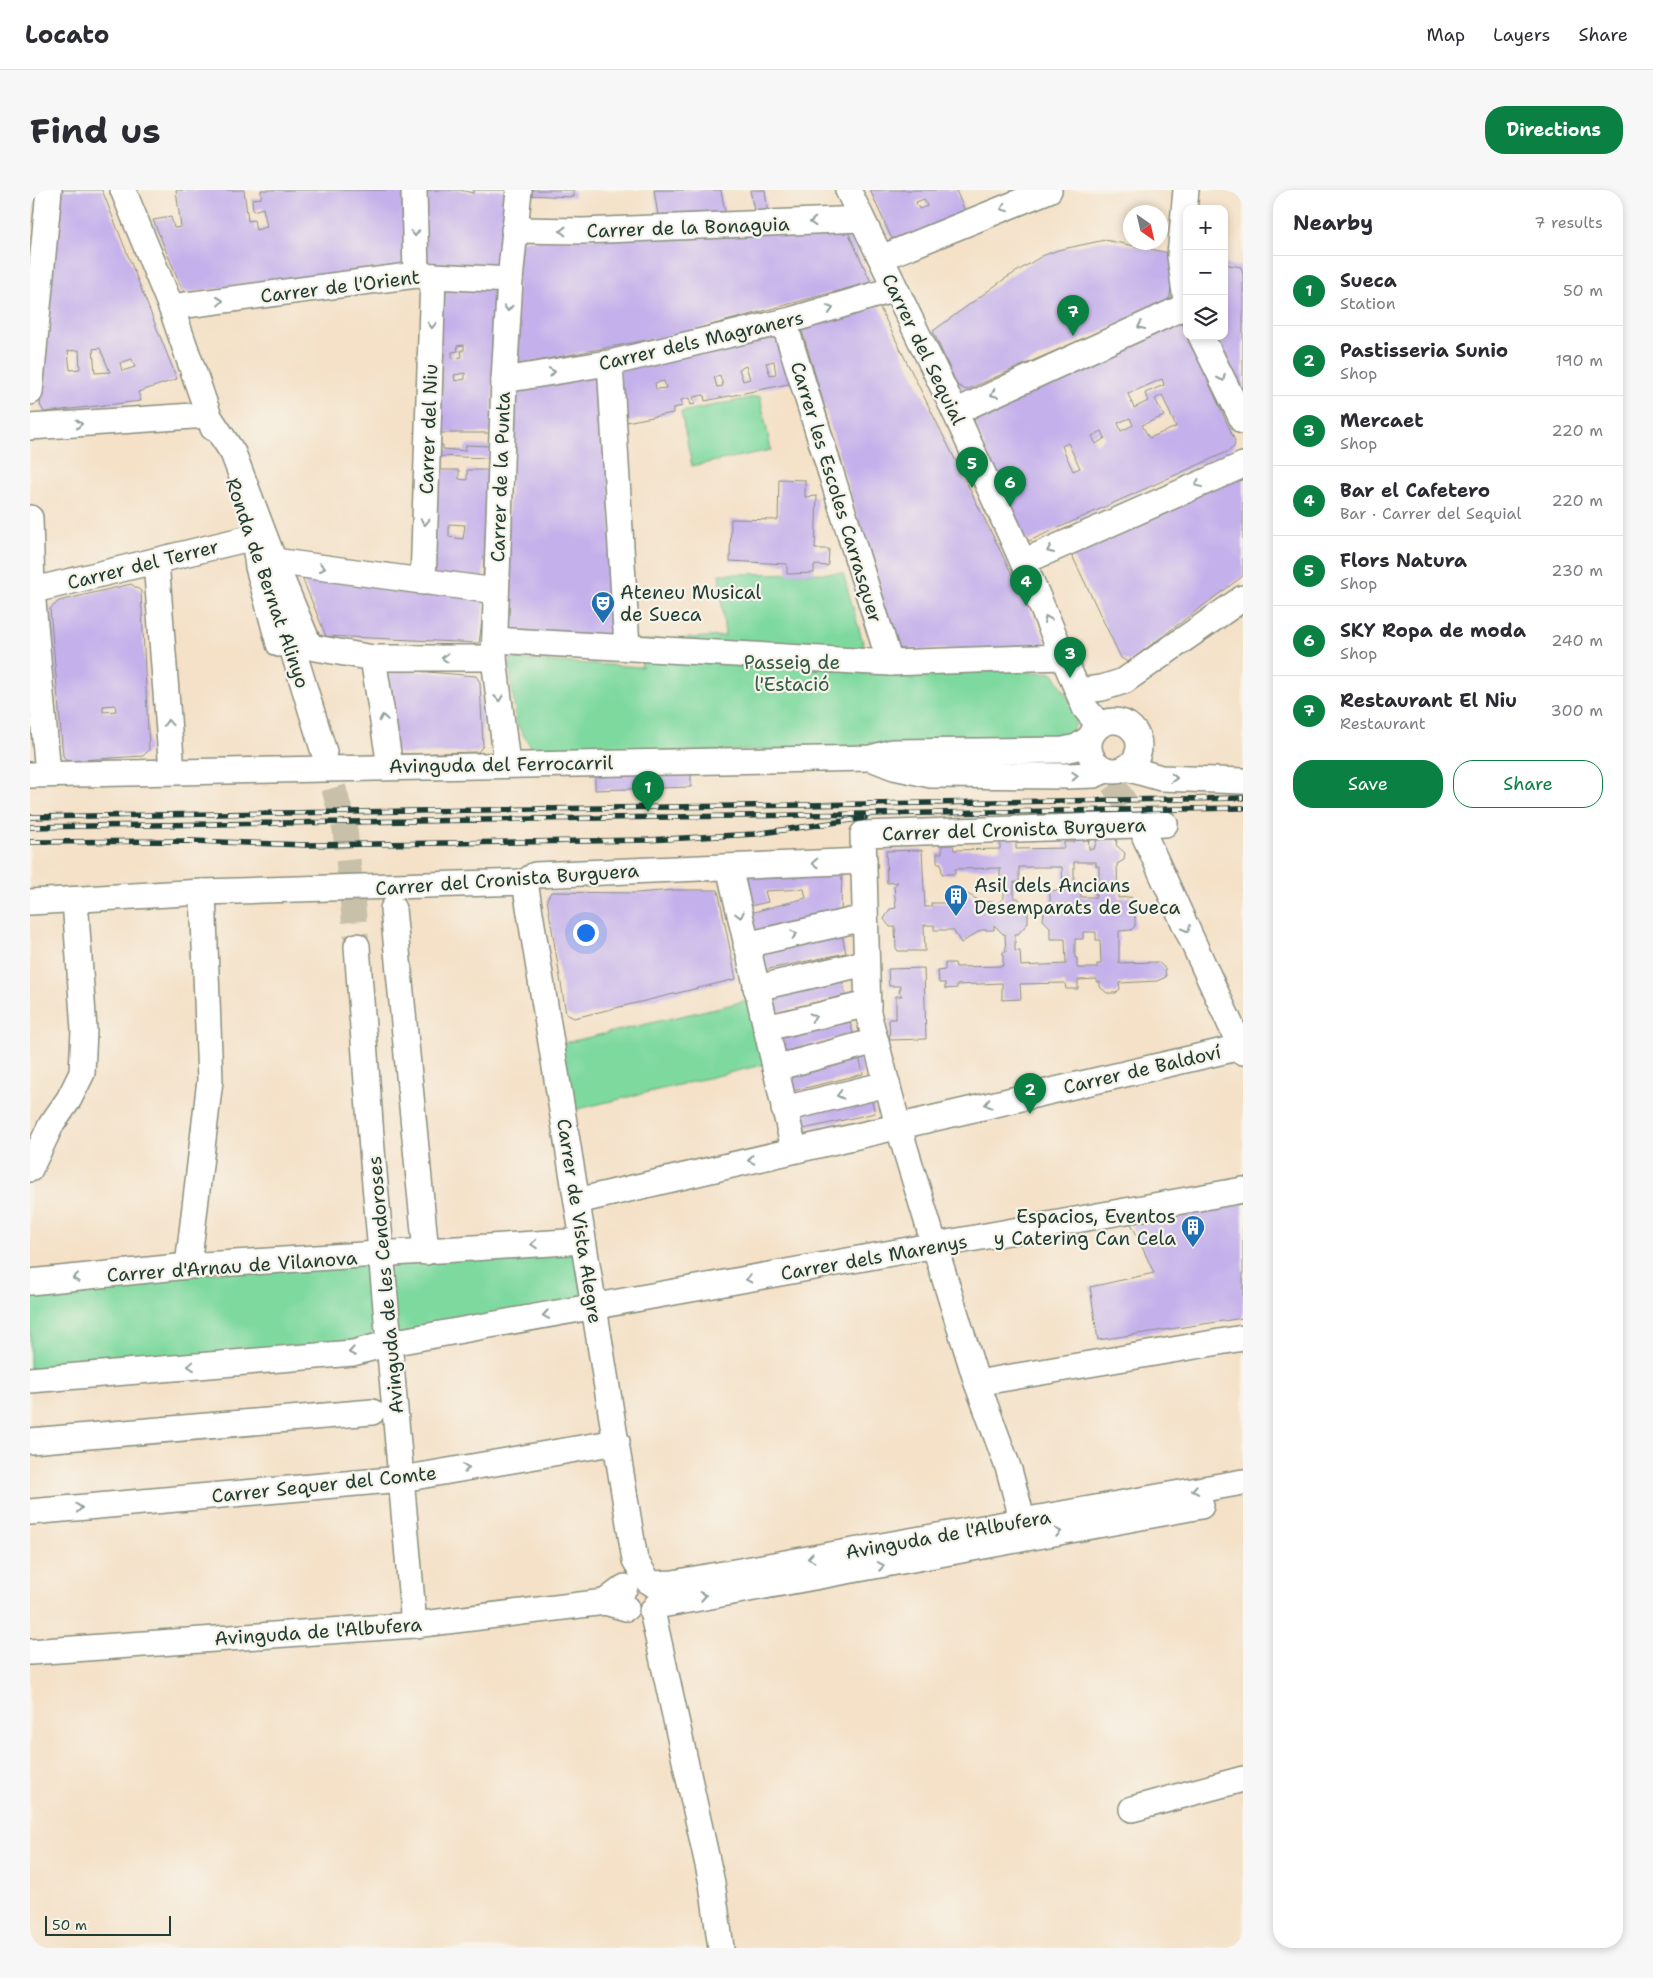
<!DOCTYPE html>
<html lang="en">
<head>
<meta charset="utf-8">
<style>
	:root { --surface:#fff; --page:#f7f7f7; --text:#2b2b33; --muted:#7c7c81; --line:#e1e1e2; --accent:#0b8043 }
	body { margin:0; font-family:"Shantell Sans",sans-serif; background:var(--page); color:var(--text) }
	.controls { position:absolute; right:15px; top:15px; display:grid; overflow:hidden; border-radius:10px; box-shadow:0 2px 8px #0003 }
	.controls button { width:45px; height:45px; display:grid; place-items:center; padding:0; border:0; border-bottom:1px solid var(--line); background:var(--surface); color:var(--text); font:25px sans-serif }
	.compass { position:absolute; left:1093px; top:15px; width:45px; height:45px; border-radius:50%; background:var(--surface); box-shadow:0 2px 8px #0003; rotate:146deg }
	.scale { position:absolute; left:15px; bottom:12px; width:126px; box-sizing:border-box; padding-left:5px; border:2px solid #1f3d34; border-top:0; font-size:14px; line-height:18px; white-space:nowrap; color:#1f3d34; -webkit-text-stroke:4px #f7f3e8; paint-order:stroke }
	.you { position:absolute; left:555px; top:742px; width:18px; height:18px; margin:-12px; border:4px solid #fff; border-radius:50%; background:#1a73e8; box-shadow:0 0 0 8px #1a73e833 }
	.badge { display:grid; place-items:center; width:32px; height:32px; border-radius:50%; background:var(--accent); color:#fff; font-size:16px; font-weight:700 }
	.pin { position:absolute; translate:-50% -41px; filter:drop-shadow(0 1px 2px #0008) }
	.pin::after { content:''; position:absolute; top:26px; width:18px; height:15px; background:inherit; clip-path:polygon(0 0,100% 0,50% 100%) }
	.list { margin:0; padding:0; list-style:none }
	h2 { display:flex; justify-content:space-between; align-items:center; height:65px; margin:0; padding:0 20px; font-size:21px }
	h2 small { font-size:16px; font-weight:400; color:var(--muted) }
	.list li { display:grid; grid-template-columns:32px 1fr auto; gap:15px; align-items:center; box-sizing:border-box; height:70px; padding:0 20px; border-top:1px solid var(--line) }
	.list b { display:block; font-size:19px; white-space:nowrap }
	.list p { margin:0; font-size:16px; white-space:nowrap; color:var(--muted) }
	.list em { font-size:16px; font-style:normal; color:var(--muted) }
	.actions { display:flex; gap:10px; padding:15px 20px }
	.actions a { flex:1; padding:11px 0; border:1px solid var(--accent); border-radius:20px; text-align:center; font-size:18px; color:var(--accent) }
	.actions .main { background:var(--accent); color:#fff }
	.icon { flex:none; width:28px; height:28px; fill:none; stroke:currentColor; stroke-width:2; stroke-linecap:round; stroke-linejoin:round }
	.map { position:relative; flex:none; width:1213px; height:1758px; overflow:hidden; border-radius:20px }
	header { display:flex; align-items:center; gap:30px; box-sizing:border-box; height:70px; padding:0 25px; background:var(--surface); border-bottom:1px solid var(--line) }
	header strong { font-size:24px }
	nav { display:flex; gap:28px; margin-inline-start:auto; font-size:18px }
	.intro { display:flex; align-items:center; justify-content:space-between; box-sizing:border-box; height:120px; padding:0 30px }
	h1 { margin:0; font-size:35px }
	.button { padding:12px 22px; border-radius:20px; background:var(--accent); color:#fff; font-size:18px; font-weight:700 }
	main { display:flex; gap:30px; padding:0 30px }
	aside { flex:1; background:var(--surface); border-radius:20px; box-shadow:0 2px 8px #0003 }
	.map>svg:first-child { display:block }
</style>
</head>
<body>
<header>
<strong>Locato</strong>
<nav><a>Map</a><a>Layers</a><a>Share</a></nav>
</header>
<div class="intro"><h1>Find us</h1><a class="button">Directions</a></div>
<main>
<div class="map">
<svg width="1213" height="1758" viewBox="0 0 1213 1758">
	<rect width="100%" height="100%" fill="#f7f3e8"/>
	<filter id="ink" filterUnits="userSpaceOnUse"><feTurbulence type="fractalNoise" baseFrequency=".02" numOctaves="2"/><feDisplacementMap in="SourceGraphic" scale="10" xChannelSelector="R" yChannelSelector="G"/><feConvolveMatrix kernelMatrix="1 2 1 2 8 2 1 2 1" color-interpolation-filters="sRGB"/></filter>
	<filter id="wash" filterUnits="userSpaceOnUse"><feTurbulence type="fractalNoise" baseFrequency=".0096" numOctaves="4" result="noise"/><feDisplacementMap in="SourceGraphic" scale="20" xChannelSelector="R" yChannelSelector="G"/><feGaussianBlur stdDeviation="1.12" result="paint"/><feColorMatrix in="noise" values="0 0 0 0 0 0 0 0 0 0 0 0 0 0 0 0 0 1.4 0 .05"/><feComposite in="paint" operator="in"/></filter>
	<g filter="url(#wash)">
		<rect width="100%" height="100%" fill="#f4e1c8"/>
		<g fill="#7ed99f" stroke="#4e8b6a">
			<path d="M730 206 741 260 662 276 651 222Z"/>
			<path d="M813 383 840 477 880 476 1023 483 1049 526 1039 549 1017 556 522 563 502 559 486 533 479 469 612 477 608 451 695 446 689 384Z"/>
			<path d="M720 810 736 874 544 920 530 854Z"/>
			<path d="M549 1057 559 1113 365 1148 357 1068Z"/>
			<path d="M348 1069 355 1149 0 1186V1098Z"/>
		</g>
		<g id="blocks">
			<g fill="#c4b0eb" fill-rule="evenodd">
				<path d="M30 0H72L147 189 108 202 111 211 14 222 10 215ZM70 158 80 182 65 183 63 159ZM49 160 50 179 40 180 38 161ZM102 169 105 177 92 181 90 173Z"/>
				<path d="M146 0H214L218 31 224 30 226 40 237 37 233 18 223 21 222 9 231 8V0H379L373 76 257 91H241L160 102 153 101 123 30 141 27 144 38 151 37Z"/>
				<path d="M389 0H430L443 3V0H478L471 75 465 79 396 75Z"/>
				<path d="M496 0H544V7L495 5Z"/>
				<path d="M624 0H691L696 28 629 32Z"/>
				<path d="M720 0H735L738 25 725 26Z"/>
				<path d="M840 0H926L936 24 868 52 861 47ZM894 9 897 16 889 19 886 12Z"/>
				<path d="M817 40 841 92 648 144 486 175 488 51Z"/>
				<path d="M1075 50 1144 64 1140 106 1137 112 936 200 927 195 903 141 973 90 1012 66 1028 60Z"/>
				<path d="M1194 74 1211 77 1213 85V212L1185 146H1194Z"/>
				<path d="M412 97 468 98 461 243H404ZM434 155V160H431L432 167 422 168V162L428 161 427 156ZM435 183V189L425 191 424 185Z"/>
				<path d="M849 116 1015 451 1010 460 871 459 864 451 771 137Z"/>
				<path d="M1144 131 1153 135 1205 251 1204 257 1199 261 999 351 993 346 986 332 944 231 947 221ZM1132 189 1134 195 1115 203 1118 211 1104 218 1098 204ZM1132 205 1146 237 1119 248 1112 235 1134 226 1125 209ZM1100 228 1103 235 1091 241 1088 233ZM1072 241 1075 248 1066 254 1062 246ZM1038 253 1050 278 1043 281 1032 256Z"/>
				<path d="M746 139 763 193 675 211 674 205 663 207 665 214 661 215 659 208 651 210 653 216 643 218V223L591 233 590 178ZM744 171 746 184 740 185 736 173ZM716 176 720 189 713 191 709 179ZM690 185 693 196 687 197 684 187ZM634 191 636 198 626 199 625 193Z"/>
				<path d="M573 184 586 443 580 447 472 442 486 195Z"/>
				<path d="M413 255V259L435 261 436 255 460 256V268L403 266V256Z"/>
				<path d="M403 280H429V289L437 290V280H459L453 387 401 386ZM419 334 435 335 433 349 419 347Z"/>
				<path d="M1213 280V386L1098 472 1091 468 1039 359Z"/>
				<path d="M749 289 775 290V307L787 306 785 359H799L798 376 784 375V383L757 384V374L700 371 701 329 748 330Z"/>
				<path d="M276 383 456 400 449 453 296 446 273 390Z"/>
				<path d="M101 394 111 401 119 560 113 566 37 571 33 566 20 419 29 411ZM85 515 86 521 73 522V516Z"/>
				<path d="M361 479 446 486 450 492 453 556 448 562 372 564 363 560 357 481Z"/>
				<path d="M661 580V597L565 600V583Z"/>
				<path d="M1043 641H1058L1059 659H1064L1067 650 1074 645 1082 646 1087 651 1086 655 1095 663 1094 670 1087 674 1088 708 1101 707 1105 711V736L1101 740 1089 741V773L1128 772 1135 778 1136 787 1127 791 1089 793 1090 799 1086 803H1077L1070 797V792H1067V789L1048 790V799H1036L1035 793 990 794 991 809 972 810V793L927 795V798L915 799V793H909L908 781 915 780V773H925L926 777 973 776V762H976L975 744H973L964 735V740H951L931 753 923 740H904V735H894L895 761H868L866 758 865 737H860L854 729 860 719 866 718 864 696 868 692 857 693 856 661 892 660 895 717H901V713H921L928 699 952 712H963V717L974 708V692H970V678L925 679V684H912L911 673H907V663H912V655H923L924 660 970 659V644L986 650V659L1034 658V652H1044ZM1044 672H1066V676H1069V700H1065L1066 707H1051V700H1044ZM989 677H1032L1033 700 1020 701V714L1014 722 1013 730 1020 737V749H1035L1036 774 991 776 990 761H985V744H988L998 733V718L988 708H984V692H989ZM1053 742H1066V750H1070L1071 774H1067V778H1047V768H1045V749H1053Z"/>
				<path d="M812 679 811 722 725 742 720 723 776 708 774 699 735 701 738 712 720 716 714 685Z"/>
				<path d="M645 700H688L706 789 544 828 536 824 517 709 521 702 606 703Z"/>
				<path d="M812 745 816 763 734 780 730 763Z"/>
				<path d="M894 778 896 849 860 850 859 829H866V806H872L869 802 871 796H859L858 779Z"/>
				<path d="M811 787 816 805 742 823 738 804Z"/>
				<path d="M819 827 823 844 751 862 747 844Z"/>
				<path d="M829 866 833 884 759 902 755 884Z"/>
				<path d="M840 904 845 923 769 940 765 922Z"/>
				<path d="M1213 1013V1128L1068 1150 1060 1097 1124 1083 1101 1033Z"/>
			</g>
		</g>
	</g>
	<g filter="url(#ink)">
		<use href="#blocks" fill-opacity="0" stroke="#8a8f7e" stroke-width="1"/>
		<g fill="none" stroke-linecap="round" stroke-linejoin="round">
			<g stroke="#c9c0aa" stroke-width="25" stroke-dasharray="25 12" stroke-linecap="butt">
				<path d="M294 562 315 640 327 756"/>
				<path d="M1051 575 1083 594 1109 634 1115 647"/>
			</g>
			<g stroke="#8a8f7e" stroke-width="28">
				<g id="minor">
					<path d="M93 0 141 117 183 238"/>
					<path d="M384 0 386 85"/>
					<path d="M818 0 925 222 993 372 1055 518 1069 535"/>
					<path d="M1156 0 1150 66 1157 118"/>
					<path d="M484 40 553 41 831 29"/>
					<path d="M851 68 1019 0"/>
					<path d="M141 117 386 85 480 90"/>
					<path d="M754 132 860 473"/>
					<path d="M1171 146 1213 231"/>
					<path d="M580 173 597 457"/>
					<path d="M474 190 584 172 761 130 865 99"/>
					<path d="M0 202 19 0"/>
					<path d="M925 222 1156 116"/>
					<path d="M0 237 178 225 203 263 244 371 280 457 343 468H464"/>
					<path d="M0 328 2 400 18 584"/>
					<path d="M126 371 142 581"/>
					<path d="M244 371 466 401"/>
					<path d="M993 372 1213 275"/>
					<path d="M393 392 403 86"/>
					<path d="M0 401 224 347 228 377 249 454"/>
					<path d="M254 431 294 562"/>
					<path d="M465 450 860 473 1033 467"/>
					<path d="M343 468 360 576"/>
					<path d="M1048 501 1072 498 1094 491 1213 408"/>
					<circle cx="1084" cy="556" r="25"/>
					<path d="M841 568 864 577 901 585 1036 586 1064 585 1076 580"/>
					<path d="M477 574 464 468 474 190 480 90 489 0"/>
					<path d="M1096 578 1131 588 1213 591"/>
					<path d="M0 585 841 568 862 562 1034 560 1047 557 1060 548"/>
					<path d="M1115 647 1213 862"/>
					<path d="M699 677 762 950 768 959"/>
					<path d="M495 692 605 1370 618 1391"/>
					<path d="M0 712 173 702 495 692 505 685 834 671"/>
					<path d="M363 719 396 1062"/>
					<path d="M716 755 834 728"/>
					<path d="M327 756 342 960 384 1435"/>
					<path d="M726 798 836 773"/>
					<path d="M736 838 838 814"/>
					<path d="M745 878 846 851"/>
					<path d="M754 919 857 894"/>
					<path d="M0 979 21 935 39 909 52 883 54 840 45 710"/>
					<path d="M547 1011 1211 857"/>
					<path d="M158 1076 180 890 173 702"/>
					<path d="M0 1092 158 1076 553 1051"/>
					<path d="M0 1190 323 1163 360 1153 1213 1000"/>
					<path d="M947 1193 1213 1148"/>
					<path d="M0 1251 342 1222"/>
					<path d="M0 1322 372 1289 587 1252"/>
					<path d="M989 1349V1317L979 1280 947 1193 905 1057 868 935 838 823 833 644 1135 634"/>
					<path d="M623 1394 643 1393 1213 1292"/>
					<path d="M575 1412 595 1397"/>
					<path d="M626 1416 1171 1316"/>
					<path d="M622 1421 682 1693 691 1758"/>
					<path d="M0 1462 384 1435 575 1412 596 1418"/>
					<path d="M1102 1619 1213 1589"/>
				</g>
			</g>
			<use href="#minor" stroke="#fff" stroke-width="25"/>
			<g stroke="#1f3d34" stroke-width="5.5">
				<g id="rail">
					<path d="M0 627 1213 608"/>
					<path d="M0 637 1213 618"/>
					<path d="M0 652 161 651 276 655 618 650 725 644 835 628"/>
				</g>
			</g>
			<use href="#rail" stroke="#f7f3e8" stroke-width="4" stroke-dasharray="11" stroke-linecap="butt"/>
		</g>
		<defs><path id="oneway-chevron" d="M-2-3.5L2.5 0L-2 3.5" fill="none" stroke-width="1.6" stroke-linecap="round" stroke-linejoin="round" transform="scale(1.25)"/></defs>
		<g stroke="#8f9e9a">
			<use href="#oneway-chevron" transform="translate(974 18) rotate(158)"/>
			<use href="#oneway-chevron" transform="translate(783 32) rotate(178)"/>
			<use href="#oneway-chevron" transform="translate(533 41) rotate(-179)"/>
			<use href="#oneway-chevron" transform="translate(385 43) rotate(88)"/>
			<use href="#oneway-chevron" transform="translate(190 111) rotate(-7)"/>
			<use href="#oneway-chevron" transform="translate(478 118) rotate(93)"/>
			<use href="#oneway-chevron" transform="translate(800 119) rotate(-17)"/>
			<use href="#oneway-chevron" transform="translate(402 135) rotate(92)"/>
			<use href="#oneway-chevron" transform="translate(1111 136) rotate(155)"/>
			<use href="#oneway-chevron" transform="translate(522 182) rotate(-9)"/>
			<use href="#oneway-chevron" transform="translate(1192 188) rotate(63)"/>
			<use href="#oneway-chevron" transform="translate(964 204) rotate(155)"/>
			<use href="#oneway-chevron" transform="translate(49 234) rotate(-4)"/>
			<use href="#oneway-chevron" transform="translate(1168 294) rotate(156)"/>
			<use href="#oneway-chevron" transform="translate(395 332) rotate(92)"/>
			<use href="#oneway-chevron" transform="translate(1020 360) rotate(156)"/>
			<use href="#oneway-chevron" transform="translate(292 378) rotate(8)"/>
			<use href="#oneway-chevron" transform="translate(1017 429) rotate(-113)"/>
			<use href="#oneway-chevron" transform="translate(415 468) rotate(180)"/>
			<use href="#oneway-chevron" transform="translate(469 508) rotate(83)"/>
			<use href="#oneway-chevron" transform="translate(353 528) rotate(-99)"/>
			<use href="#oneway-chevron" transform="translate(138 533) rotate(-94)"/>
			<use href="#oneway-chevron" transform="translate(1045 586) rotate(-3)"/>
			<use href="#oneway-chevron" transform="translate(1144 588) rotate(2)"/>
			<use href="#oneway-chevron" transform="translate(785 673) rotate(177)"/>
			<use href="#oneway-chevron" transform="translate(710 725) rotate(77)"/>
			<use href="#oneway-chevron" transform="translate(1157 739) rotate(66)"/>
			<use href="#oneway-chevron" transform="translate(764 744) rotate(-13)"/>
			<use href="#oneway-chevron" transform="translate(783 827) rotate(-13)"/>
			<use href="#oneway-chevron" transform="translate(810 905) rotate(166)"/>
			<use href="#oneway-chevron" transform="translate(958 914) rotate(167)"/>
			<use href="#oneway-chevron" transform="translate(721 970) rotate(167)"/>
			<use href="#oneway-chevron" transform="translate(504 1054) rotate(176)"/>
			<use href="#oneway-chevron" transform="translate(46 1088) rotate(174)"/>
			<use href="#oneway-chevron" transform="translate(719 1089) rotate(170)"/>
			<use href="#oneway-chevron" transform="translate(516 1125) rotate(170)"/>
			<use href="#oneway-chevron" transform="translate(322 1162) rotate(170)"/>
			<use href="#oneway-chevron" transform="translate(161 1176) rotate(175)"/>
			<use href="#oneway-chevron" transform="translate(436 1278) rotate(-10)"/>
			<use href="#oneway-chevron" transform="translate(1165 1300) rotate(170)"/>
			<use href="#oneway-chevron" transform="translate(49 1318) rotate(-5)"/>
			<use href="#oneway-chevron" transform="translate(1028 1342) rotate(-10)"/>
			<use href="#oneway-chevron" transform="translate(781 1368) rotate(170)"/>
			<use href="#oneway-chevron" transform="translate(851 1376) rotate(-10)"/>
			<use href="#oneway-chevron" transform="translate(673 1406) rotate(-10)"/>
		</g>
	</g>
	<defs>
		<g id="theatre-pin" transform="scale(1.25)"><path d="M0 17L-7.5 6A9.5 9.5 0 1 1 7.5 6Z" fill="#1f6fb2" stroke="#f7f3e8"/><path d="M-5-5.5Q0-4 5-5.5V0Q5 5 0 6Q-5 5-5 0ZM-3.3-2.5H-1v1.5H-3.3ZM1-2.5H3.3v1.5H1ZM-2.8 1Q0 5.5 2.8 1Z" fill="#fff"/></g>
		<g id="building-pin" transform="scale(1.25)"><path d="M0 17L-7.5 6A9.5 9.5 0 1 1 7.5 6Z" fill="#1f6fb2" stroke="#f7f3e8"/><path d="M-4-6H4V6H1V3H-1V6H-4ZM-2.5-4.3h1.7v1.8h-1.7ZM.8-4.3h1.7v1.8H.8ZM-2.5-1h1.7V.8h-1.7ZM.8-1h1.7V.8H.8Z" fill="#fff"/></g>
	</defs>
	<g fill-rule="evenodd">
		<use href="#theatre-pin" x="573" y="413"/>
		<use href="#building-pin" x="926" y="706"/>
		<use href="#building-pin" x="1163" y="1037"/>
	</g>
	<g text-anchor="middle" stroke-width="4.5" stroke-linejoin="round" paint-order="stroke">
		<g font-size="19" fill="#1f3d34" stroke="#f7f3e8">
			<text transform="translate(658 37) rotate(-2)" y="7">Carrer de la Bonaguia</text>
			<text transform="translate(310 96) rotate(-7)" y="7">Carrer de l'Orient</text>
			<text transform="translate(671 150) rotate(-13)" y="7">Carrer dels Magraners</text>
			<text transform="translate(894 159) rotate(64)" y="7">Carrer del Sequial</text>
			<text transform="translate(398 239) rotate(-88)" y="7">Carrer del Niu</text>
			<text transform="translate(470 287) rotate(-88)" y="7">Carrer de la Punta</text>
			<text transform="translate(807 302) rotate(73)" y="7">Carrer les Escoles Carrasquer</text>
			<text transform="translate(113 374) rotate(-14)" y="7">Carrer del Terrer</text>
			<text transform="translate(238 393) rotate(71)" y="7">Ronda de Bernat Alinyo</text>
			<text transform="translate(471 574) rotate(-1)" y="7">Avinguda del Ferrocarril</text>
			<text transform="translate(984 639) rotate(-2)" y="7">Carrer del Cronista Burguera</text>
			<text transform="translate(477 689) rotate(-4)" y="7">Carrer del Cronista Burguera</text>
			<text transform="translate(1112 879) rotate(-13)" y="7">Carrer de Baldoví</text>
			<text transform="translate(550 1031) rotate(81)" y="7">Carrer de Vista Alegre</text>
			<text transform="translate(844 1067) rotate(-10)" y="7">Carrer dels Marenys</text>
			<text transform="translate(202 1076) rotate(-4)" y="7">Carrer d'Arnau de Vilanova</text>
			<text transform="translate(355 1095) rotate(-95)" y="7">Avinguda de les Cendoroses</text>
			<text transform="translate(294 1294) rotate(-6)" y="7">Carrer Sequer del Comte</text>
			<text transform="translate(918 1344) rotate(-10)" y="7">Avinguda de l'Albufera</text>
			<text transform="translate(288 1441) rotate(-4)" y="7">Avinguda de l'Albufera</text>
		</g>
		<g font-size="19" fill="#1f3d34" stroke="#f7f3e8" text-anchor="start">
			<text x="590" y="409">Ateneu Musical<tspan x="590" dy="22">de Sueca</tspan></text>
			<text x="944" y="702">Asil dels Ancians<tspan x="944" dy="22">Desemparats de Sueca</tspan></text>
			<text x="1146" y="1033" text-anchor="end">Espacios, Eventos<tspan x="1146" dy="22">y Catering Can Cela</tspan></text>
		</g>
		<g font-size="19" fill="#325c49" stroke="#f7f3e8">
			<text x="762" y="479">Passeig de<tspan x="762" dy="22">l'Estació</tspan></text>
		</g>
	</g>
</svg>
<div class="controls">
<button>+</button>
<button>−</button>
<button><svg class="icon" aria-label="layers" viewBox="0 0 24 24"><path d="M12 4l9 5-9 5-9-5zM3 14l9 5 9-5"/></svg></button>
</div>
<svg class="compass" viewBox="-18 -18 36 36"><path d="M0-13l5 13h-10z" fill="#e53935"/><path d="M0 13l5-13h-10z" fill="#7c7c81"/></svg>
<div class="scale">50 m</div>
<div class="you"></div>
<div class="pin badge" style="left:618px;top:622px">1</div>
<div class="pin badge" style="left:1000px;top:924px">2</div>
<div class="pin badge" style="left:1040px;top:488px">3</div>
<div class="pin badge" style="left:996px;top:416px">4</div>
<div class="pin badge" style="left:942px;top:298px">5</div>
<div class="pin badge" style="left:980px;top:317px">6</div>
<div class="pin badge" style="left:1043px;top:146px">7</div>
</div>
<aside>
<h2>Nearby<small>7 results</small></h2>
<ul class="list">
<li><span class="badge">1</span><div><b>Sueca</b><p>Station</p></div><em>50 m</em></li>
<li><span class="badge">2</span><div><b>Pastisseria Sunio</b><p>Shop</p></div><em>190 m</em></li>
<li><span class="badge">3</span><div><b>Mercaet</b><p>Shop</p></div><em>220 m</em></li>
<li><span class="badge">4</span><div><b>Bar el Cafetero</b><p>Bar · Carrer del Sequial</p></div><em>220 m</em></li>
<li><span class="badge">5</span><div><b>Flors Natura</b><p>Shop</p></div><em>230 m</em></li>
<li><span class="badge">6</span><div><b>SKY Ropa de moda</b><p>Shop</p></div><em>240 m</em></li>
<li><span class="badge">7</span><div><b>Restaurant El Niu</b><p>Restaurant</p></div><em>300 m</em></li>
</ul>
<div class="actions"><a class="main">Save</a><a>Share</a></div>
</aside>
</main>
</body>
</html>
